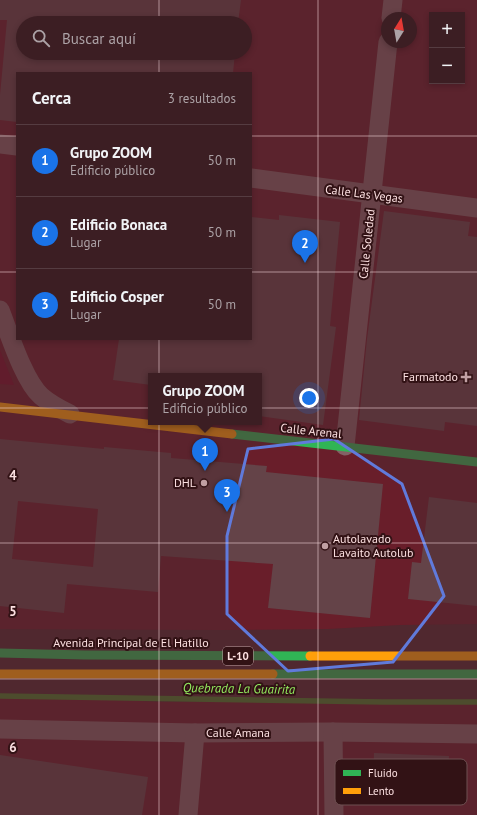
<!DOCTYPE html>
<html lang="es">
<head>
<meta charset="utf-8">
<style>
	:root { --surface:#3c1e23; --page:#43272b; --text:#f1f3f6; --muted:#aca2a6; --line:#553c41; --accent:#1a73e8 }
	body { margin:0; font-family:"PT Sans",sans-serif; background:var(--page); color:var(--text) }
	.controls { position:absolute; right:12px; top:12px; display:grid; overflow:hidden; border-radius:0px; box-shadow:0 2px 6px #0003 }
	.controls button { width:36px; height:36px; display:grid; place-items:center; padding:0; border:0; border-bottom:1px solid var(--line); background:var(--surface); color:var(--text); font:20px sans-serif }
	.compass { position:absolute; left:381px; top:12px; width:36px; height:36px; border-radius:50%; background:var(--surface); box-shadow:0 2px 6px #0003; rotate:11deg }
	.you { position:absolute; left:309px; top:398px; width:14px; height:14px; margin:-10px; border:3px solid #fff; border-radius:50%; background:#1a73e8; box-shadow:0 0 0 6px #1a73e833 }
	.badge { display:grid; place-items:center; width:26px; height:26px; border-radius:50%; background:var(--accent); color:#fff; font-size:13px; font-weight:700 }
	.pin { position:absolute; translate:-50% -33px; filter:drop-shadow(0 1px 2px #0008) }
	.pin::after { content:''; position:absolute; top:21px; width:14px; height:12px; background:inherit; clip-path:polygon(0 0,100% 0,50% 100%) }
	.popup { position:absolute; left:148px; top:373px; width:114px; height:52px; box-sizing:border-box; display:grid; place-content:center; border-radius:0px; background:var(--surface); filter:drop-shadow(0 1px 3px #0005); font-size:13px; white-space:nowrap; color:var(--muted) }
	.popup b { font-size:15px; color:var(--text) }
	.popup::after { content:''; position:absolute; left:50%; top:100%; margin-left:-8px; border:8px solid transparent; border-top-color:var(--surface) }
	.list { margin:0; padding:0; list-style:none }
	h2 { display:flex; justify-content:space-between; align-items:center; height:52px; margin:0; padding:0 16px; font-size:17px }
	h2 small { font-size:13px; font-weight:400; color:var(--muted) }
	.list li { display:grid; grid-template-columns:26px 1fr auto; gap:12px; align-items:center; box-sizing:border-box; height:72px; padding:0 16px; border-top:1px solid var(--line) }
	.list b { display:block; font-size:15px; white-space:nowrap }
	.list p { margin:0; font-size:13px; white-space:nowrap; color:var(--muted) }
	.list em { font-size:13px; font-style:normal; color:var(--muted) }
	.icon { flex:none; width:22px; height:22px; fill:none; stroke:currentColor; stroke-width:2; stroke-linecap:round; stroke-linejoin:round }
	.map { position:relative; flex:none; width:477px; height:815px; overflow:hidden }
	.search { position:absolute; background:var(--surface); box-shadow:0 2px 6px #0003; left:16px; top:16px; width:236px; height:44px; display:flex; align-items:center; gap:10px; box-sizing:border-box; padding:0 14px; border-radius:22px; color:var(--muted); font-size:15px }
	.panel { position:absolute; background:var(--surface); box-shadow:0 2px 6px #0003; left:16px; top:72px; width:236px; height:268px; border-radius:0px }
	.map>svg:first-child { display:block }
</style>
</head>
<body>
<div class="map">
<svg width="477" height="815" viewBox="0 0 477 815">
	<rect width="100%" height="100%" fill="#50282f"/>
	<g fill="#691e2a" fill-rule="evenodd">
		<path d="M0 0H477V624L400 625 328 629 220 630 0 629ZM432 15H462V81H432ZM387 18H411V42H387ZM23 23H245V53H23ZM17 73H251V339H17ZM151 376H259V422H151Z"/>
		<path d="M0 695 162 702 477 700V815H0Z"/>
	</g>
	<path fill="#750e28" d="M0 350 14 385 0 384Z"/>
	<g fill="none" stroke-linecap="round" stroke-linejoin="round">
		<path stroke="#4b782a" stroke-width="5.5" d="M0 696 384 702H477"/>
	</g>
	<g fill="#644348" fill-rule="evenodd">
		<path d="M0 0H241L238 23H23V53H235L233 73H17V122L0 120V95L7 20H0Z"/>
		<path d="M384 211 470 222 468 236 477 237V426L445 422 444 431 359 420 367 339Z"/>
		<path d="M279 215 340 222 330 326 336 327 323 425 259 416V376H151V385L113 380 119 339H251V217L279 220Z"/>
		<path d="M0 439 104 449V447L171 453V458L267 466 266 472 383 484 370 618 268 608 273 564 161 556 158 592 67 584 64 613 0 606ZM18 501 98 509 93 567 12 559Z"/>
		<path d="M429 497 477 503V606L408 599 412 562 421 563Z"/>
		<path d="M374 753 449 756 448 787 373 784Z"/>
		<path d="M0 755 148 777 142 815H0Z"/>
	</g>
	<g fill="none" stroke-linecap="round" stroke-linejoin="round">
		<g stroke="#836165" stroke-width="19">
			<path d="M391 18 393 0"/>
			<path d="M0 144 17 146"/>
			<path d="M251 178 477 208"/>
			<path d="M0 310C9 333 24 381 41 396 50 404 60 409 70 414"/>
			<path d="M345 446 388 42"/>
			<path d="M0 729 195 733 333 732 477 734"/>
			<path d="M333 732 334 815"/>
			<path d="M188 815 195 733"/>
		</g>
		<g stroke="#30b455" stroke-width="9">
			<path d="M232 434 477 462"/>
			<path d="M0 653 85 655 310 656"/>
			<path d="M273 674H477"/>
		</g>
		<g stroke="#ff9f0a" stroke-width="9">
			<path d="M0 407 232 434"/>
			<path d="M310 656H477"/>
			<path d="M0 674H273"/>
		</g>
	</g>
	<path d="M0 0H477V815H0ZM334 439 402 484 444 596 393 662 288 671 227 614V536L248 449Z" fill="#50282f" fill-opacity=".55" fill-rule="evenodd"/>
	<path fill="none" stroke="#607adb" stroke-width="3" stroke-linejoin="round" d="M334 439 402 484 444 596 393 662 288 671 227 614V536L248 449Z"/>
	<path fill="none" stroke="#fce0e1" stroke-width="1" stroke-opacity="0.55" d="M159 0V23M318 0V815M159 53V73M0 136H17M251 136H477M0 272H17M251 272H477M159 339V815M0 408H477M0 543H477M0 679H477"/>
	<g fill="#c0a0a3" stroke="#321215" stroke-width="1.5">
		<path d="M464 371h4v4h4v4h-4v4h-4v-4h-4v-4h4z"/>
		<circle cx="204" cy="483" r="4"/>
		<circle cx="325" cy="546" r="4"/>
	</g>
	<g text-anchor="middle" stroke-width="4" stroke-linejoin="round" paint-order="stroke">
		<rect fill="#321215" stroke="#bfa2a4" stroke-width="1" x="223" y="647" width="30" height="18" rx="3"/>
		<g font-size="11" font-weight="bold" fill="#fce0e1">
			<text x="238" y="660">L-10</text>
		</g>
		<g font-size="12" fill="#fce0e1" stroke="#321215">
			<text transform="translate(364 194) rotate(7)" y="4">Calle Las Vegas</text>
			<text transform="translate(367 244) rotate(-84)" y="4">Calle Soledad</text>
			<text transform="translate(311 431) rotate(6)" y="4">Calle Arenal</text>
			<text x="131" y="647">Avenida Principal de El Hatillo</text>
			<text x="238" y="737">Calle Amana</text>
		</g>
		<g font-size="12" fill="#fce0e1" stroke="#321215" text-anchor="end">
			<text x="458" y="381">Farmatodo</text>
			<text x="196" y="487">DHL</text>
			<text x="333" y="543" text-anchor="start">Autolavado<tspan x="333" dy="14">Lavaito Autolub</tspan></text>
		</g>
		<g font-size="13" font-style="italic" fill="#94ed60" stroke="#321215">
			<text transform="translate(239 688) rotate(1)" y="5">Quebrada La Guairita</text>
		</g>
	</g>
	<rect x="335" y="759" width="132" height="46" rx="6" fill="#321215" stroke="#6f5052" stroke-width="1"/>
	<rect x="343" y="770" width="18" height="6" fill="#30b455"/>
	<rect x="343" y="788" width="18" height="6" fill="#ff9f0a"/>
	<g font-size="11" fill="#fce0e1">
		<text x="368" y="777">Fluido</text>
		<text x="368" y="795">Lento</text>
	</g>
	<g font-size="13" text-anchor="middle" font-weight="bold" fill="#fce0e1" stroke="#321215" stroke-width="4" stroke-linejoin="round" paint-order="stroke">
		<text x="13" y="480">4</text>
		<text x="13" y="616">5</text>
		<text x="13" y="752">6</text>
	</g>
</svg>
<div class="controls">
<button>+</button>
<button>−</button>
</div>
<svg class="compass" viewBox="-18 -18 36 36"><path d="M0-13l5 13h-10z" fill="#e53935"/><path d="M0 13l5-13h-10z" fill="#aca2a6"/></svg>
<div class="you"></div>
<div class="pin badge" style="left:205px;top:471px">1</div>
<div class="popup"><b>Grupo ZOOM</b>Edificio público</div>
<div class="pin badge" style="left:305px;top:263px">2</div>
<div class="pin badge" style="left:227px;top:512px">3</div>
<div class="search"><svg class="icon" aria-label="search" viewBox="0 0 24 24"><circle cx="10" cy="10" r="6"/><path d="M15 15l6 6"/></svg>Buscar aquí</div>
<section class="panel">
<h2>Cerca<small>3 resultados</small></h2>
<ul class="list">
<li><span class="badge">1</span><div><b>Grupo ZOOM</b><p>Edificio público</p></div><em>50 m</em></li>
<li><span class="badge">2</span><div><b>Edificio Bonaca</b><p>Lugar</p></div><em>50 m</em></li>
<li><span class="badge">3</span><div><b>Edificio Cosper</b><p>Lugar</p></div><em>50 m</em></li>
</ul>
</section>
</div>
</body>
</html>
